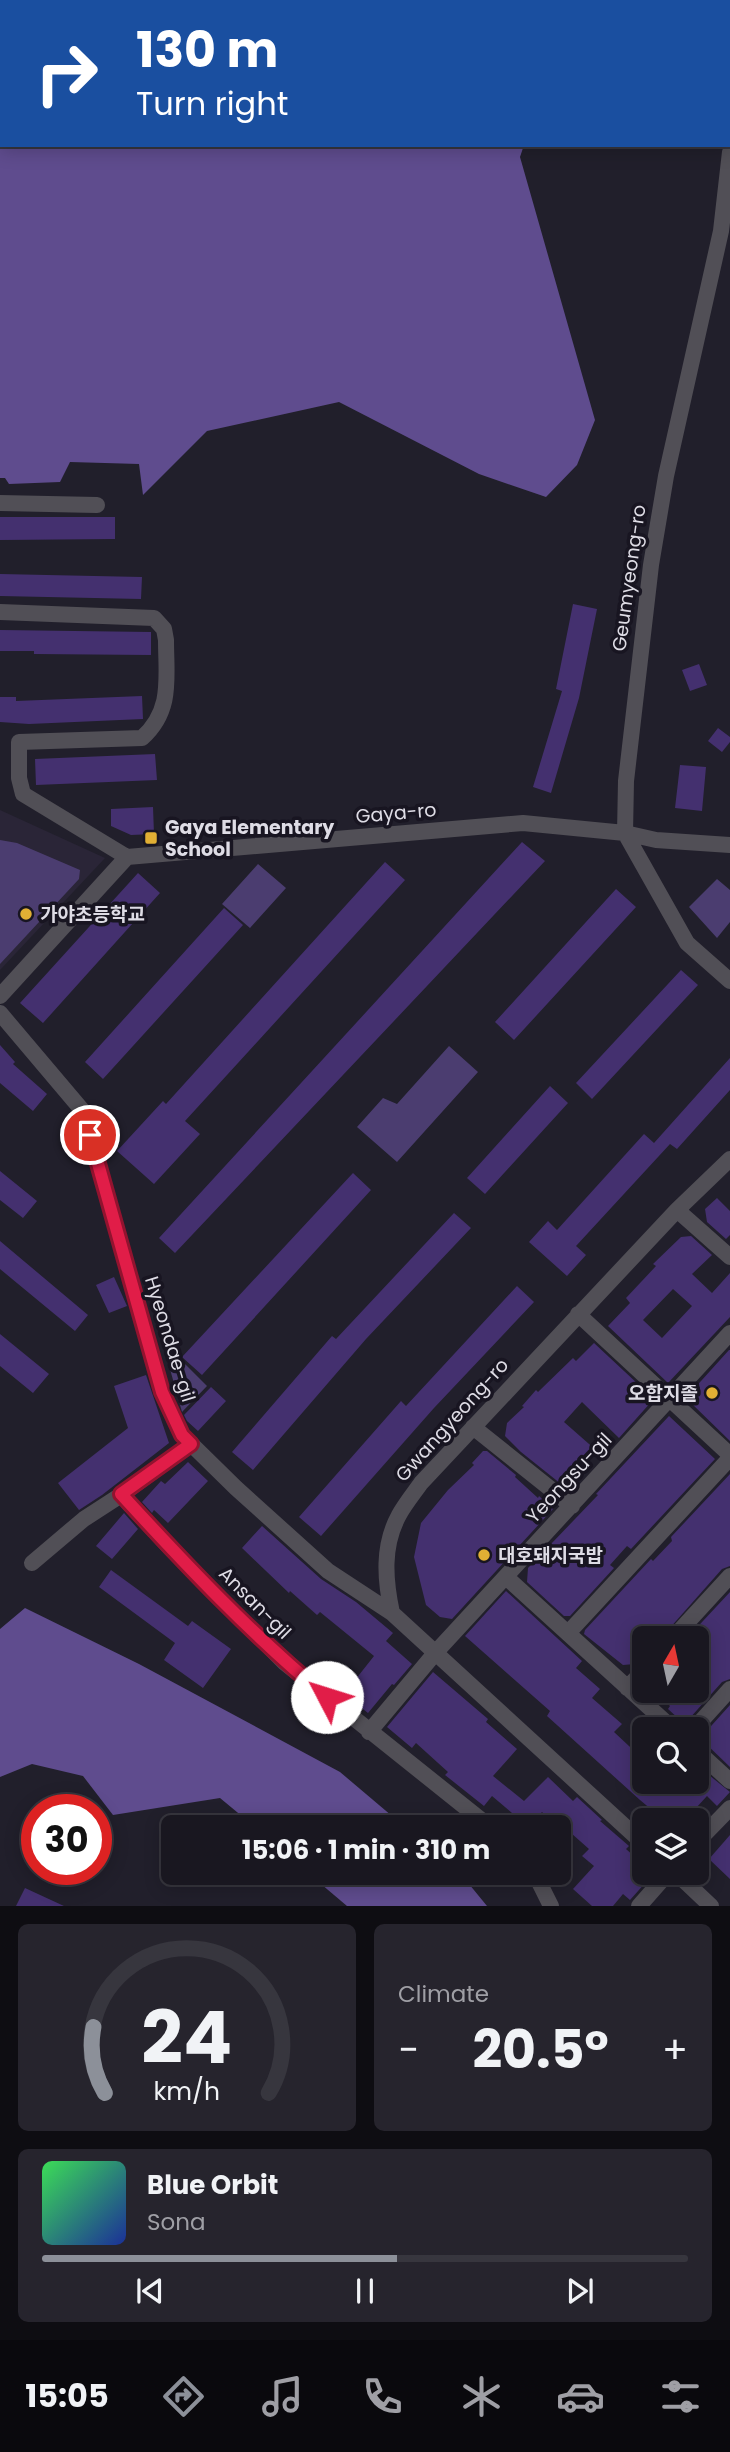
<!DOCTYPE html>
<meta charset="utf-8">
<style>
body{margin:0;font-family:Poppins,"Noto Sans KR",sans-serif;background:#26242d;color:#f1f3f6;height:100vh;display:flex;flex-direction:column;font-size:26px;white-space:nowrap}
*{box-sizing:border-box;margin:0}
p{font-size:23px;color:#9f9fa5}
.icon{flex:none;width:38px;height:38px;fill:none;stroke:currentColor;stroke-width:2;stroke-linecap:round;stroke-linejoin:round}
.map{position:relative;height:1906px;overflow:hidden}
.panel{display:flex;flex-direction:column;gap:18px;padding:18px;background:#0e0d12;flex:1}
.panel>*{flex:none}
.top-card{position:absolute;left:0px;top:0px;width:732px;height:147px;box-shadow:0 4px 18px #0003,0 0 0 2px #37363e;background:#1a4fa0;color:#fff;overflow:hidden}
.needle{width:46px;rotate:9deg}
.fabs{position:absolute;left:632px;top:1626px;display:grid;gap:14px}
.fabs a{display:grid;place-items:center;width:77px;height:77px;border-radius:10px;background:#191720;box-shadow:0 4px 18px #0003,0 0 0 2px #37363e;font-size:35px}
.speed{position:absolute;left:21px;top:1794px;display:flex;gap:14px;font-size:35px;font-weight:700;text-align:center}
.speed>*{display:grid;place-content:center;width:91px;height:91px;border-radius:50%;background:#191720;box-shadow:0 4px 18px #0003,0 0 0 2px #37363e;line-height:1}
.speed .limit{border:10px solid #d22;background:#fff;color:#111}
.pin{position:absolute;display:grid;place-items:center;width:60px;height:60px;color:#fff;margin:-30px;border:4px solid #fff;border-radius:50%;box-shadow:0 2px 7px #0007}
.me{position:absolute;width:77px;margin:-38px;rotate:310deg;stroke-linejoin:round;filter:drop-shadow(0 0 5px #0008)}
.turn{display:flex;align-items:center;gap:24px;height:147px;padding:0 21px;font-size:32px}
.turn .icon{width:91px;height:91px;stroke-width:2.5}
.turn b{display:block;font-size:49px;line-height:60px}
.big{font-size:52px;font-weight:700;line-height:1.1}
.panel .tile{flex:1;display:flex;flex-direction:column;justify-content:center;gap:10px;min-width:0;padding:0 24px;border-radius:10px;background:#26242d}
.panel .dial{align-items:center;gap:0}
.dial svg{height:182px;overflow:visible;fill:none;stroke:#37363e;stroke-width:7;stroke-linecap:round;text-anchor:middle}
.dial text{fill:#f1f3f6;stroke:none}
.song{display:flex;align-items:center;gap:21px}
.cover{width:84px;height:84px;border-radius:10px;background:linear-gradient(135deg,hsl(130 70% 55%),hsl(230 70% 35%))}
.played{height:7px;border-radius:4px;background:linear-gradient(90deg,#8c9099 55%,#37363e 55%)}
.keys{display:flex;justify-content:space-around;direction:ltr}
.heat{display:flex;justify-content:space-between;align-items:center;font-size:38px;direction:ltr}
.panel .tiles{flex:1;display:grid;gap:18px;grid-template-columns:1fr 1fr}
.tile:last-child{grid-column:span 2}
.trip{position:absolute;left:161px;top:1815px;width:410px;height:70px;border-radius:10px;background:#191720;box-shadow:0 4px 18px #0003,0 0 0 2px #37363e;font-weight:700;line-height:70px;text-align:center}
.tabs{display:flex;height:112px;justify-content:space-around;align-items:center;background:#0a090d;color:#9f9fa5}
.tabs .icon{width:49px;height:49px}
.tabs .on{color:#8c9099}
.tabs b{font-size:32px;color:#f1f3f6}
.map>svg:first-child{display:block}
.built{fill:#2a2537}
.green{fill:#4b3d70}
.forest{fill:#5f4c8e}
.building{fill:#44306f;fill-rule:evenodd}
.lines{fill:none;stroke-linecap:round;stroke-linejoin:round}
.minor{stroke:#514f56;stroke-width:16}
.route-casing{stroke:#92132f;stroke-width:18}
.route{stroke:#e11d48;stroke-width:12}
.poi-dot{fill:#e1af34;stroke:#181521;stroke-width:2.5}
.labels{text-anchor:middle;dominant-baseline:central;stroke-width:7;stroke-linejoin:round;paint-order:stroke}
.street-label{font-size:19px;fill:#dedce5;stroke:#181521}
.poi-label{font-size:19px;font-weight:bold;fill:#dedce5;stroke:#181521;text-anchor:start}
</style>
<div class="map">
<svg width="730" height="1906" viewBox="0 0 730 1906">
<rect width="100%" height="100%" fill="#211f2b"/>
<path class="built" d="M0 810 105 858 0 970Z"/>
<path class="green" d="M0 840 17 843 80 870 79 879 0 964Z
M258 864 286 888 250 928 222 904Z
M717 879 730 890V922L717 938 689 907Z
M449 1046 478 1072 397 1162 357 1127 383 1098 397 1104Z
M175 1354 207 1386 182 1412 168 1362Z"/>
<path class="forest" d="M0 0H456V2H2V145H524L520 157 595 420 577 465 546 497 479 474 339 402 207 431 143 495 139 464 70 462 60 482 9 484 5 478H0Z
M25 1608 139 1664 340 1772 405 1827H255L220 1798 113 1815 83 1776 32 1764 0 1777V1629Z
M308 1873H460L487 1906H347Z"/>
<path class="building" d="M0 517H115V539L0 540Z
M0 574 142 577 141 599 0 596Z
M573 604 597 609 579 698 551 793 533 787 562 691 556 689Z
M0 630 151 632V655L34 654V651H0Z
M699 664 707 685 690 691 682 670Z
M142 696 143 719 29 724 0 722V697H16V701Z
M718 728 730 737V742L722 752 708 741Z
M155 754 157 780 36 785 35 759Z
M680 765 706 767 702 811 675 808Z
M153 807 154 834 131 835 111 826V809Z
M522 842 545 861 175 1253 159 1238Z
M385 862 405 880 185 1121 200 1134 154 1184 117 1151 163 1101 166 1104Z
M138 873 160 893 43 1023 20 1003Z
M616 889 636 907 514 1040 495 1022Z
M224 908 243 925 103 1079 85 1062Z
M681 970 698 985 592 1099 576 1083Z
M0 1045 15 1062 13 1064 47 1094 33 1111 0 1083Z
M730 1058V1090L677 1149 670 1144 576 1246 586 1255 567 1276 529 1242 548 1221 557 1230 644 1134 654 1143Z
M550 1086 568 1103 485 1194 467 1178Z
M0 1171 37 1201 23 1218 0 1200Z
M353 1173 371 1190 202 1375 182 1357Z
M717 1198 730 1211V1235L726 1239 707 1222 705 1209Z
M454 1213 471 1228 366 1339 253 1470 232 1452 332 1336 336 1339Z
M691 1236 712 1255 692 1274 712 1293 730 1273V1317L668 1383 608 1326 630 1303 626 1298 656 1266 653 1264 681 1237ZM673 1289 692 1306 662 1338 643 1320Z
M0 1241 88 1315 75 1331 0 1269Z
M114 1277 127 1306 109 1313 96 1285Z
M517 1286 534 1302 434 1408 321 1536 299 1517 401 1401 406 1406Z
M0 1334 49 1374 33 1393 0 1366Z
M594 1343 639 1385H634L652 1401 619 1438 582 1402 564 1422 597 1451 576 1475 581 1479 572 1489 566 1488 521 1452 505 1436 507 1423 524 1407 522 1406 536 1390 538 1392 573 1358 576 1361Z
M729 1350H730V1441L689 1401 692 1391Z
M146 1375 169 1443 102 1495 79 1510 58 1483 128 1428 114 1386Z
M211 1387 226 1401 198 1431 187 1421 184 1415Z
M669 1416 715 1459 631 1549 627 1546 610 1565 614 1568 570 1616H564L527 1582 528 1568 598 1495 596 1494Z
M483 1451H487L516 1475 515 1477 538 1498 539 1496 553 1509 452 1619 440 1617 426 1605 414 1557 421 1523 448 1490 474 1465 472 1463Z
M188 1462 208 1481 168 1523 154 1510 152 1513 142 1502 161 1481 165 1484Z
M730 1474V1566L722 1569 661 1638H644V1654L635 1664 623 1665 584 1634 585 1630 651 1559 653 1561 672 1541 671 1537Z
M124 1513 138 1529 112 1559 96 1546Z
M262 1526 321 1579 356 1602 393 1633 386 1641 412 1664 394 1685 392 1684 368 1713 344 1694 374 1656 320 1612 317 1615 290 1591 289 1593 242 1548Z
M111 1570 188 1626 192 1621 231 1649 203 1688 164 1660 175 1643 99 1587Z
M506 1591 582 1661 576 1668 600 1689 592 1698 622 1724 614 1732 644 1760V1782H696V1769L699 1767 730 1792 717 1806 707 1796 685 1820H664L640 1800 547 1716 550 1711 465 1636Z
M730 1592V1679L722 1682 689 1719H679L668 1709 670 1706 653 1690H696V1638L689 1636Z
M433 1672 488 1719 486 1722 517 1749 493 1776 524 1801 548 1777 573 1801 577 1797 602 1820 600 1821 629 1846 626 1849 644 1865V1872H655L630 1900 623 1894 613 1906H592L573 1889 594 1866 582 1856 589 1849 554 1818 551 1821 542 1812 528 1827H520L509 1817 512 1813 492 1796 484 1806 445 1775 448 1772 416 1743 412 1748 387 1727Z
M730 1705V1767L703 1741V1735Z
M730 1835V1879L709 1859Z
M25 1888 64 1906H16Z"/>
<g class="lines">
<path class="minor" d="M725 0V2
M730 102V107
M730 152 721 231 666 476 651 565 626 781 625 833 687 943 730 981
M0 503 97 505
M0 612 154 618 164 629 166 640C166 678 173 710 142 738L19 742V778L23 794 127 857
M0 996 127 857 523 823 625 833 656 840 730 845
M0 1013 82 1110 90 1134 162 1392 182 1435 236 1488 328 1571 392 1613
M677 1210 730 1257
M578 1314 730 1455
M473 1427 572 1506
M121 1495 191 1444
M32 1563 84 1519 121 1495 170 1548 285 1663 490 1827
M506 1577 673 1729
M569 1632 730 1458
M673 1638 730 1576
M627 1688 644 1670
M694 1729 730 1689
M369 1732 436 1652 730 1333
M696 1750 730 1781
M696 1843 730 1808
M644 1844 392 1613C385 1580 382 1546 399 1515 405 1504 414 1493 421 1483L677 1210 730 1159
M534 1872 551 1906
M675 1872 711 1906
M639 1906 669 1872"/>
</g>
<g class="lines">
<g class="route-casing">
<path id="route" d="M90 1135 162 1392 182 1435 191 1444 121 1494C186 1565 253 1636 327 1697"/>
</g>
<use href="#route" class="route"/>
</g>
<g class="poi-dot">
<rect x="144" y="831" width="14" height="14" rx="3.5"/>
<circle cx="26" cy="914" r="7"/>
<circle cx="712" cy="1393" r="7"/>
<circle cx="484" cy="1555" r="7"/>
</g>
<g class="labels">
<g class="street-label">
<text transform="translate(629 578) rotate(-82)">Geumyeong-ro</text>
<text transform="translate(396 813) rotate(-5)">Gaya-ro</text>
<text transform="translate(170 1339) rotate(73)">Hyeondae-gil</text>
<text transform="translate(452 1420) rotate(-48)">Gwangyeong-ro</text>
<text transform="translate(569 1478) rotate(-47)">Yeongsu-gil</text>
<text transform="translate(255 1603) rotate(45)">Ansan-gil</text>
</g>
<g class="poi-label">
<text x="165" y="827">Gaya Elementary<tspan x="165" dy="22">School</tspan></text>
<text x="40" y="914">가야초등학교</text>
<text x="698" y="1393" text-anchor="end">오합지졸</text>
<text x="498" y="1555">대호돼지국밥</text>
</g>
</g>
</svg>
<div class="fabs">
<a><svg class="needle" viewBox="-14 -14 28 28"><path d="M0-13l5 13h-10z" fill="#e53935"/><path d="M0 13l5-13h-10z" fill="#9f9fa5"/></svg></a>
<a><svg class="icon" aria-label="search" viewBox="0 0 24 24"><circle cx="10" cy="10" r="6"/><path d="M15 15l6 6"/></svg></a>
<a><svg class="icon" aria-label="layers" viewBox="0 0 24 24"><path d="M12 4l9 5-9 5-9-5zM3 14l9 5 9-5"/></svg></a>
</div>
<div class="speed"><div class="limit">30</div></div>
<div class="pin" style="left:90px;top:1135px;background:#d93025"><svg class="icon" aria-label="arrive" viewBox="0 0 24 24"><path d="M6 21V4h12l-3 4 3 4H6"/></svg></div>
<svg class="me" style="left:327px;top:1697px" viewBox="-20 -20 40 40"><circle r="19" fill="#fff"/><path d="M0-13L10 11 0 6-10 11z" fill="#e11d48"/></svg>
<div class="trip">15:06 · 1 min · 310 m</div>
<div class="top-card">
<div class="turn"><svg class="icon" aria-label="right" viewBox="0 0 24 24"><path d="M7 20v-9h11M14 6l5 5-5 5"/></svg><div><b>130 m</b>Turn right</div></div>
</div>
</div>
<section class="panel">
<div class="tiles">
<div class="tile dial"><svg viewBox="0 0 100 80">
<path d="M14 69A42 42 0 1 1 86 69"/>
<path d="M14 69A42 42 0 0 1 9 40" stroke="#8c9099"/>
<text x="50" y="56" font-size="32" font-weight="700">24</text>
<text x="50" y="72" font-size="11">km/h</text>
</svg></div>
<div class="tile"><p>Climate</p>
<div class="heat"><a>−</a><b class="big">20.5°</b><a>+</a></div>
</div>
<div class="tile">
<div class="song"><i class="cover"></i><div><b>Blue Orbit</b><p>Sona</p></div></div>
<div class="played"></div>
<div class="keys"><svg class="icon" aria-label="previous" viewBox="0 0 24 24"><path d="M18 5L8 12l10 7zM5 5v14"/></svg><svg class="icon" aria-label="pause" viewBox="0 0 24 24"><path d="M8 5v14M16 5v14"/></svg><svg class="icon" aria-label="next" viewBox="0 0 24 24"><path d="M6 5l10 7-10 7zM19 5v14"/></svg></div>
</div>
</div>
</section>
<nav class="tabs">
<b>15:05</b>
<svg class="icon on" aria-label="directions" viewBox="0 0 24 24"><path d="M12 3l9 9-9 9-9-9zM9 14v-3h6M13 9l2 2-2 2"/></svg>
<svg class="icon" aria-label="music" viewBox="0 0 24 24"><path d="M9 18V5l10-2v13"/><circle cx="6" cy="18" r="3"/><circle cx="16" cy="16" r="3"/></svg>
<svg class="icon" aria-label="phone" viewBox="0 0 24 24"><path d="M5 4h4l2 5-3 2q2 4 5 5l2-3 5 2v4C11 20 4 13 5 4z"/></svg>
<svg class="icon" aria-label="climate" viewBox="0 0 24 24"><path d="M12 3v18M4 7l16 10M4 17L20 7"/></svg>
<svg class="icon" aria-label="car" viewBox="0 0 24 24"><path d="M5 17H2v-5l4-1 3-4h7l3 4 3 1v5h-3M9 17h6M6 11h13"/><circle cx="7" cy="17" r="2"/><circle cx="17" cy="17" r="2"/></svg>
<svg class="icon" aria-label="filters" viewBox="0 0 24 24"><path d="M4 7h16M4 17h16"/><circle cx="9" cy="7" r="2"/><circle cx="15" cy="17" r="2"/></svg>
</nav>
